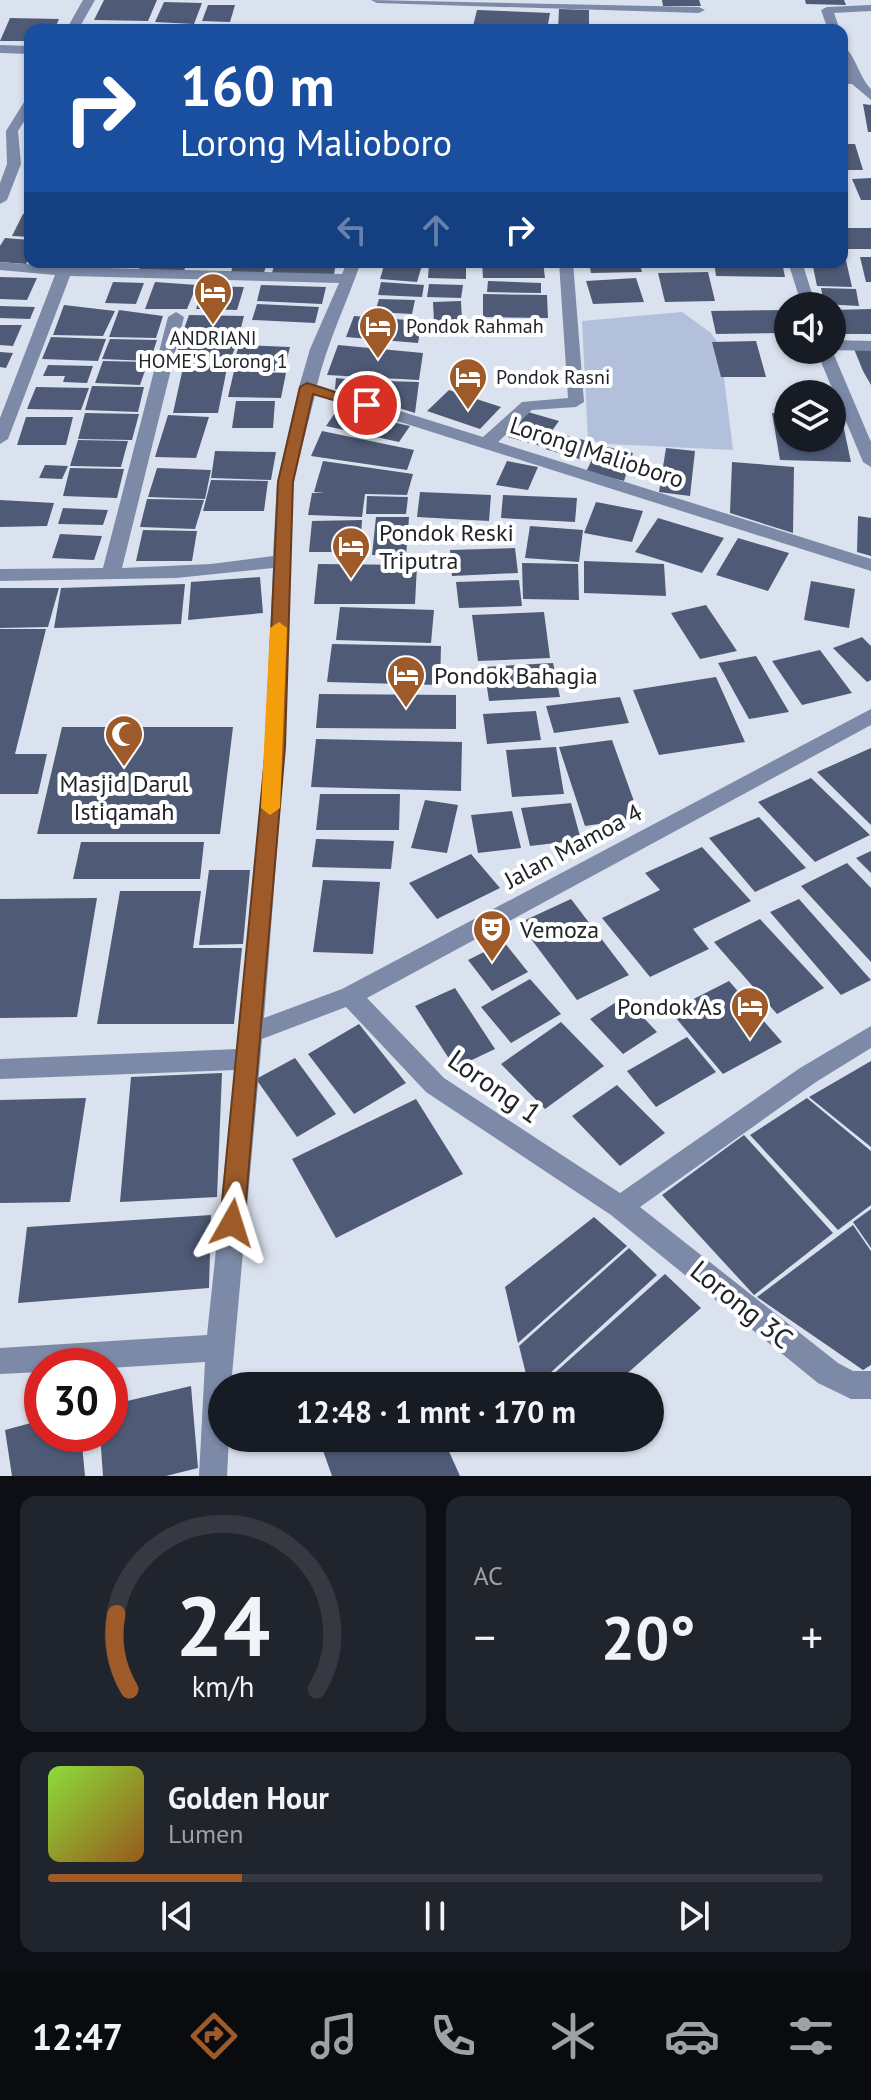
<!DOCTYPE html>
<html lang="id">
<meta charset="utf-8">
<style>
body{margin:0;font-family:"PT Sans",sans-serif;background:#20242c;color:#f1f3f6;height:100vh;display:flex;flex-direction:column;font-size:30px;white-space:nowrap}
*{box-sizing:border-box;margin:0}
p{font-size:26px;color:#9ea1a6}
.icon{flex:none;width:44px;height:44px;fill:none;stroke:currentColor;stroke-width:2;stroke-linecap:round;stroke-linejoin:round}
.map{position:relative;height:1476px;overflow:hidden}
.side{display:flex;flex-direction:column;gap:20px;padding:20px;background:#0d0f14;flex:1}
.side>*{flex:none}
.hud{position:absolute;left:24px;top:24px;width:824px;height:244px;border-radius:16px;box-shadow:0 2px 6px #0004;background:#1a4fa0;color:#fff;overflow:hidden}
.buttons{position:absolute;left:774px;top:292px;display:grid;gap:16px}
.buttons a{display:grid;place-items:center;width:72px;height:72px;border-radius:50%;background:#171b24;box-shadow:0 2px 6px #0004;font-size:40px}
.speed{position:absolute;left:24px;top:1348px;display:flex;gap:16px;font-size:40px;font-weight:700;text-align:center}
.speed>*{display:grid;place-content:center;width:104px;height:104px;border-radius:50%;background:#171b24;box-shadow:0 2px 6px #0004;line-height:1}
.speed .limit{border:12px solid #d22;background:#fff;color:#111}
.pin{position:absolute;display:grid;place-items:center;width:68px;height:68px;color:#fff;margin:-34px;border:4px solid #fff;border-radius:50%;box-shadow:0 2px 8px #0007}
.me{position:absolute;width:88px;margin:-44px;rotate:6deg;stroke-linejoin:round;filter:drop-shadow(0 0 6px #0008)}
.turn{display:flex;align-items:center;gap:28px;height:168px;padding:0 24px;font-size:36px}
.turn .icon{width:104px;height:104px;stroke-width:2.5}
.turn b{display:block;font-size:56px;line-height:68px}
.lanes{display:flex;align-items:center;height:76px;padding:0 24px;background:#0003;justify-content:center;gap:40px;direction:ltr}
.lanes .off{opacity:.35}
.big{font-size:60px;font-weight:800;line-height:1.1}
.side .card{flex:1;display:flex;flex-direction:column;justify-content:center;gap:12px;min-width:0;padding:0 28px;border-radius:16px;background:#20242c}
.side .dial{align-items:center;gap:0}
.dial svg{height:208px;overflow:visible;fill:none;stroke:#363941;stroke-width:7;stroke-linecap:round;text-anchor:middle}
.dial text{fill:#f1f3f6;stroke:none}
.song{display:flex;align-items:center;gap:24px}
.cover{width:96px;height:96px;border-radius:12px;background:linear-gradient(135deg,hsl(90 70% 55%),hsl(30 70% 35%))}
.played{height:8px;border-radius:4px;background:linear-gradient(90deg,#9e5b29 25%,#363941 25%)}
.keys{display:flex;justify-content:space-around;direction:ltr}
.heat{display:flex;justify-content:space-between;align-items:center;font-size:44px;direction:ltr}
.side .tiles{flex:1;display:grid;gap:20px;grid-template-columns:1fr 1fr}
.card:last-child{grid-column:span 2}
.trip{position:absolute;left:208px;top:1372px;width:456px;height:80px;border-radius:40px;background:#171b24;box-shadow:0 2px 6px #0004;font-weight:800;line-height:80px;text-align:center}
.menu{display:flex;height:128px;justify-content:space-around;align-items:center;background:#090b0e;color:#9ea1a6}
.menu .icon{width:56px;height:56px}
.menu .selected{color:#9e5b29}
.menu b{font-size:36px;color:#f1f3f6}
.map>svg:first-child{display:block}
.green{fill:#b2c0dc}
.building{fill:#4f5b76}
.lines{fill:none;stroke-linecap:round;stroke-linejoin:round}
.minor{fill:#7c8aa8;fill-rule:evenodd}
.route{fill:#9e5b29;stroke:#673b1b;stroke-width:2}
.slow{fill:#f59e0b}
.labels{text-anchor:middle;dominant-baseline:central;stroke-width:8;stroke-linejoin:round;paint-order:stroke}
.far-poi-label{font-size:20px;fill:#212429;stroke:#fff;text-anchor:start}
.street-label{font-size:24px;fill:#212429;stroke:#fff}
.poi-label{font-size:24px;fill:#212429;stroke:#fff;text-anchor:start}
.near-street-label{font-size:28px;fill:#212429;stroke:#fff}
</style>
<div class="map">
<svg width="871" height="1476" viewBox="0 0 871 1476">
<rect width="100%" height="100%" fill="#dbe2ef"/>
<path class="green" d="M682 312 711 333 720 346 733 450 608 444 588 440 582 321Z"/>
<path class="building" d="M104 0H157L148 21 94 20Z
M662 0H699L701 6H663Z
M805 0H844L846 5 806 4Z
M164 2 202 3 194 24 155 22Z
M208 5H235L230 22 202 21Z
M559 9 589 10V30H558Z
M477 10 550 13 547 30H472Z
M10 18 59 19 54 30H30V41H0Z
M98 24H143L141 30H96Z
M863 104 871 105V132H868Z
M842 144H855L863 170H842Z
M871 178V200H861L852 179Z
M23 214H30V237L12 236Z
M842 228H871V249H842Z
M5 238 30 240V257L26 264 0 262V246Z
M842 256H845L852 287 817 286 812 262H842Z
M860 257H871V282H866Z
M142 262H187L184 271 139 269Z
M234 262H267L264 273 231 272Z
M275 262H336L334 275 272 273Z
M385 262H423L417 282 380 279Z
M429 262 466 263V279L428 278Z
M482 262H543L545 278H483Z
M589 262H639L642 272 591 273Z
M714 262H782L785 277 716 276Z
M708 272 715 301 665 302 658 273Z
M0 277 37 278 27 300 0 299Z
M636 278 644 302 593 304 586 281Z
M488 281 541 283V293L487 292Z
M113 282 144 283 136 304 105 303Z
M155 282 197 285 187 309H145Z
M381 282 424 285 422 297 378 295Z
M429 284 463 285 461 298 427 297Z
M261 285 326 287 322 304 257 301Z
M204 286 244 287 237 310 196 309Z
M821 288 856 289 859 306 824 304Z
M483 294 547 295 548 318 483 317Z
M379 299 415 300 412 314 375 312Z
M461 301 462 321 434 322 433 302Z
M257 304 319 307 315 323 252 320Z
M64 305 115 311 103 336 53 335Z
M0 306 35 307 30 319 0 318Z
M871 309V334H836L832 310Z
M119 310 163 316 156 338 109 337Z
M788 310V333L716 334 711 311Z
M189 315 244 316 238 339 181 337Z
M354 316 422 321 418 343 346 337Z
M0 325H22L13 346 0 345Z
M51 337 106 339 98 361 42 359Z
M110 339 157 340 150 361 102 359Z
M182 339 237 343 231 358 176 354Z
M756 341 766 377H721L712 342Z
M239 345 290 347 284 371 232 369Z
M338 345 423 353 419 380 327 375Z
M854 349H871V385L863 371Z
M0 352 13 353 6 368 0 367Z
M103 361 148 362 140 385 95 383Z
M184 363H228L218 413H173Z
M48 365 93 366 87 383 63 382 65 376H43Z
M234 371 286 373 281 398 228 397Z
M336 378 372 382 367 400 335 389Z
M384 381 419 382 415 413 379 402Z
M92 386 144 387 138 412 85 410Z
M36 387 89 388 81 410 27 409Z
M449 390 501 407 480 429 427 411Z
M236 401H275L273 428H232Z
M337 410 410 426 399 442 326 426Z
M528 412 559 421 541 446 508 437Z
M85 413 139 414 132 440 78 439Z
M772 413H788V438H832V415H841L851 462 780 460Z
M168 415 209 417 196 458 155 457Z
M26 417H73L66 445H17Z
M322 431 414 450 407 470 311 456Z
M557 433 595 443 583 460 545 449Z
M78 440 128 441 121 467 70 466Z
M599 445 633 453 624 481 586 472Z
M666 448 695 451 690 496 659 492Z
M215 451 276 452 271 480 211 478Z
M323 461 413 474 407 495 365 494 362 517 308 515 312 493H325L314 492Z
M507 461 538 467 528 490 496 485Z
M732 462 794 467 793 533 730 513Z
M45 465 68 466 62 479 39 478Z
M70 468 124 469 117 498 63 496Z
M157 468 211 470 205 499 148 497Z
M211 480 268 481 264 511H203Z
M420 492 491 495 489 521 417 517Z
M503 495 577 498 575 522 501 518Z
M367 496 408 497 406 514H366Z
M147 499 204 500 195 529 140 527Z
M0 500 54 503 47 526 0 527Z
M596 502 643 511 632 542 584 533Z
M63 508 108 510 103 525 58 524Z
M858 516 871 518V556L857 552Z
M376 517H409L406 556 372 555Z
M658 518 724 538 702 573 635 552Z
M362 520 360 552H309L312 521Z
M530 526 583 530 579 562 525 558Z
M143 530 197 531 192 561H136Z
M60 534 102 536 94 560 52 558Z
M738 538 789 553 768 591 716 575Z
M515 548 518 573 452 576 450 550Z
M584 561 664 564 666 596 584 593Z
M522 563 578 564 579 600 523 599Z
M318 564 417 565 415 604H314Z
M260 577 263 613 188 620 191 582Z
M519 580 522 606 459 608 456 582Z
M811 581 855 589 849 628 804 620Z
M185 584 181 624 54 628 61 588Z
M0 588H59L48 627 0 628Z
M706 605 737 651 700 659 671 613Z
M340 607 434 610 431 643 336 640Z
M544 612 550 658 478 661 472 615Z
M0 629H46L15 754H47L38 794H0Z
M862 637 871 646V680L867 682 833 648Z
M332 644 441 646 440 685 327 682Z
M820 650 852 693 802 705 772 661Z
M756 656 789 712 749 719 718 663Z
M553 663 560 697 489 701 484 667Z
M716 677 745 742 659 755 633 690Z
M319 694 456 695V729L316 728Z
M620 697 629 723 554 733 546 706Z
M536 711 541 740 487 744 483 714Z
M62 727H233L220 834H37Z
M316 739 462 742 461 791 311 787Z
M612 740 640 818 585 826 559 747Z
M556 747 564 794 512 797 506 750Z
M871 748V825L817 772Z
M811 778 870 835 815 862 758 802Z
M320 794H400L399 830H316Z
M425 800 458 805 447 853 411 848Z
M571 803 581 840 530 846 521 808Z
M512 811 521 848 478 853 471 815Z
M759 817 806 868 755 892 709 838Z
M316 839 394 841 391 869 312 867Z
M81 842H204L200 879H73Z
M702 847 751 901 693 929 709 949 650 977 602 918 660 890 645 873Z
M871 851V873L856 858Z
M471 854 500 888 437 919 409 883Z
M847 863 871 888V962L801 886Z
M209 870H250L243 944 199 945Z
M323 880 380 882 373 954 313 952Z
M120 891H201L193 948H242L234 1024H97Z
M97 898 77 1017 0 1018V899Z
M571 899 629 975 577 1000 519 923Z
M799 899 871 980 841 995 770 912Z
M760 919 824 988 777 1014 714 942Z
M504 942 528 972 492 991 468 960Z
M530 979 561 1014 511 1043 481 1007Z
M729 981 782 1042 723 1074 670 1011Z
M455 988 495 1049 455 1068 415 1006Z
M624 997 657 1032 623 1054 590 1019Z
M561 1022 604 1066 545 1109 501 1064Z
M359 1024 406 1083 354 1114 308 1054Z
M687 1037 716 1072 656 1107 627 1071Z
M295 1058 336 1114 297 1137 256 1079Z
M871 1061V1147L809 1097Z
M222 1073 217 1197 120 1202 131 1077Z
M617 1085 665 1133 620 1166 572 1116Z
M86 1098 70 1202 0 1203V1100Z
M807 1098 871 1151V1205L838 1230 750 1135Z
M416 1099 463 1174 336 1238 292 1159Z
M744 1135 833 1233 754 1295 662 1195Z
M871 1209V1248L853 1222Z
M211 1215 209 1288 18 1303 27 1227Z
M594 1217 627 1246 518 1343 505 1287Z
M853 1225 871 1251V1365L863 1370 757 1297Z
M629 1248 657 1275 536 1386H529L519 1346Z
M665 1274 701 1308 613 1386H540Z
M191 1386 198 1468 166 1476H103L100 1434H110V1405Z
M42 1420V1434H81L85 1476H12L5 1430Z
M328 1438H443L460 1476H332L320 1442Z"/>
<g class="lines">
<path class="minor" d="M83 0H95L78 30H66Z
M371 0 699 7 705 10 699 13 377 3Z
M871 5V11L834 13 840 30H828L821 10 827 7Z
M0 45 30 46V54L0 53Z
M842 45C855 53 859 77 871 89V100L852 84H842V76H847L842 63Z
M30 98V112L18 131 21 164 7 200 0 204V183L7 164 6 131 26 99Z
M0 262 64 267 342 274 347 262H361C347 302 327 343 317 385L483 437 522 402 568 398 559 262H573L584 402 576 407 532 410 498 442 871 559V571L315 395 293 482 285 747 264 1018 342 989 871 709V725L367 998 444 1078 620 1193 800 1068 871 1026V1048L816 1082 640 1207 838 1363 853 1371H871V1399H851L818 1383 611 1215 426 1092 346 1007 262 1039 231 1386H222V1438H229L227 1476H199L205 1362 110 1368 42 1366V1372L0 1374V1348L207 1335 235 1070 0 1079V1059L238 1049 265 747 273 568 176 578 0 581V569L103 568 168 317 176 312 184 317 122 568 211 564 273 556 277 482 299 387 310 349 339 283 70 276 8 439 0 444V418L55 275 0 270Z
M788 262H802L816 306H802Z
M832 340 871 341V351L832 350Z
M816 350H832L871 442V467L863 462Z"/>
</g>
<path class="route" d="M307 383 375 405 367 410 313 394 293 482 285 747 244 1223 240 1230 232 1233 224 1230 220 1223 266 747 278 482 300 387Z"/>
<path class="slow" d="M279 622 287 628 280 808 270 815 261 808 270 628Z"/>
<defs>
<g id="hotel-pin" transform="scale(2)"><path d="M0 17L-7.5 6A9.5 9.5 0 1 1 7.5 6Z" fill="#9e5b29" stroke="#fff"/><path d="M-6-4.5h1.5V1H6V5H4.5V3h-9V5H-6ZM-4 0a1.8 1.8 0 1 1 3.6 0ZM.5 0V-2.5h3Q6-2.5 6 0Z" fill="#fff"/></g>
<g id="mosque-pin" transform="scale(2)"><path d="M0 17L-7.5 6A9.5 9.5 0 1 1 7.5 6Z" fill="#9e5b29" stroke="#fff"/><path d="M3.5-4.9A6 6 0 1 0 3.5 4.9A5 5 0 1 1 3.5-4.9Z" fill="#fff"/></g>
<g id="theatre-pin" transform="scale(2)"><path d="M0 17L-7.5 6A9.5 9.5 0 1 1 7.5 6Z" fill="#9e5b29" stroke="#fff"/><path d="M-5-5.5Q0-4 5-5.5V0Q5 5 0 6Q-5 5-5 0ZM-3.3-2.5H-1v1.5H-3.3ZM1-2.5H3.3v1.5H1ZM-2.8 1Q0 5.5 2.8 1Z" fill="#fff"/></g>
</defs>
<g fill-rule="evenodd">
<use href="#hotel-pin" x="213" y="292"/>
<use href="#hotel-pin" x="378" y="326"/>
<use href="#hotel-pin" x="468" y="377"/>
<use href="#hotel-pin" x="351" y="546"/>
<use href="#hotel-pin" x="406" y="675"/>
<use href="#mosque-pin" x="124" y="734"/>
<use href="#theatre-pin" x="492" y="929"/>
<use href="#hotel-pin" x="750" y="1006"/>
</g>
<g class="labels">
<g class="far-poi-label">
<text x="406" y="326">Pondok Rahmah</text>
<text x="213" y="338" text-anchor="middle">ANDRIANI<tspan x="213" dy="23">HOME'S Lorong 1</tspan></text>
<text x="496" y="377">Pondok Rasni</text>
</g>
<g class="street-label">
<text transform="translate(597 452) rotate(18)">Lorong Malioboro</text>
<text transform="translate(573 846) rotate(-28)">Jalan Mamoa 4</text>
</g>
<g class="poi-label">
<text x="379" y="532">Pondok Reski<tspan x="379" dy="28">Triputra</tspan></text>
<text x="434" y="675">Pondok Bahagia</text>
<text x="124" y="783" text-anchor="middle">Masjid Darul<tspan x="124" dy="28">Istiqamah</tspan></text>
<text x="520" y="929">Vemoza</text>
<text x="722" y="1006" text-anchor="end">Pondok As</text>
</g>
<g class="near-street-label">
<text transform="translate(495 1086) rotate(35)">Lorong 1</text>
<text transform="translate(742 1304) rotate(39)">Lorong 3C</text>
</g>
</g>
</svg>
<div class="buttons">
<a><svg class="icon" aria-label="sound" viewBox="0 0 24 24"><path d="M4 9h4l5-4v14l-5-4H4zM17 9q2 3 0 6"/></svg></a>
<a><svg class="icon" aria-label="layers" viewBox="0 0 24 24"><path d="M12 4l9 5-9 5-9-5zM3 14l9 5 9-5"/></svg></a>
</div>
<div class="speed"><div class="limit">30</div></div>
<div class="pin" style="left:367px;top:405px;background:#d93025"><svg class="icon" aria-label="arrive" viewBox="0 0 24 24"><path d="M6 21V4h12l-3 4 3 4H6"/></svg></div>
<svg class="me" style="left:232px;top:1223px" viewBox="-20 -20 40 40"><path d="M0-17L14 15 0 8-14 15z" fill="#9e5b29" stroke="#fff" stroke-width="4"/></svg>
<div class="trip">12:48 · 1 mnt · 170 m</div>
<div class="hud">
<div class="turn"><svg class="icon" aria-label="right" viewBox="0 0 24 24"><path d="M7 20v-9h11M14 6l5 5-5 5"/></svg><div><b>160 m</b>Lorong Malioboro</div></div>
<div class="lanes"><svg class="icon off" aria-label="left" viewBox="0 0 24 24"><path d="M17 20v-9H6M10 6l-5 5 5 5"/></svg><svg class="icon off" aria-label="ahead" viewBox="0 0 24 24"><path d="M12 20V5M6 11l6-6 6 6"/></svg><svg class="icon" aria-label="right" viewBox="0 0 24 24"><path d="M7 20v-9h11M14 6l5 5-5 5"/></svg></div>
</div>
</div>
<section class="side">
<div class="tiles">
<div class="card dial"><svg viewBox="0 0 100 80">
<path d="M14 69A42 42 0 1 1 86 69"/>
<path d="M14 69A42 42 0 0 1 9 40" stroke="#9e5b29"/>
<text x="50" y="56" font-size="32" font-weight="700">24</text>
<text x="50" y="72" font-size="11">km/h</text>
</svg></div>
<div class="card"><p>AC</p>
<div class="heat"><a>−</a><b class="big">20°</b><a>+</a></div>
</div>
<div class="card">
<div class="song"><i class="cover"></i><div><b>Golden Hour</b><p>Lumen</p></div></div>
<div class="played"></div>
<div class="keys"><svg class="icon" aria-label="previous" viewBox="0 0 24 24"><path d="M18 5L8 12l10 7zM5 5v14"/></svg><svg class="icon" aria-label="pause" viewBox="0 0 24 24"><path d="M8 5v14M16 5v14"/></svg><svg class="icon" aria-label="next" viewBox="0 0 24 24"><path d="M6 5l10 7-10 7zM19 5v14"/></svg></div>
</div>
</div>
</section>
<nav class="menu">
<b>12:47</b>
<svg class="icon selected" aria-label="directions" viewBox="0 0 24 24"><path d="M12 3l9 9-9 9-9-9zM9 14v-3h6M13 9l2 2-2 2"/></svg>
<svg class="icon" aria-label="music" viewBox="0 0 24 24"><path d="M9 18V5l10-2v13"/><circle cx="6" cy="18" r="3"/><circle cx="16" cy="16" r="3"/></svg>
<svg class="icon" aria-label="phone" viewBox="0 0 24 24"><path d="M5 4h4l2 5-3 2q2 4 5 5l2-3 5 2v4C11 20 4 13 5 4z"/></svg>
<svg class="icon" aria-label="climate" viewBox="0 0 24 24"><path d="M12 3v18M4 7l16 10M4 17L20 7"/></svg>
<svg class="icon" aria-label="car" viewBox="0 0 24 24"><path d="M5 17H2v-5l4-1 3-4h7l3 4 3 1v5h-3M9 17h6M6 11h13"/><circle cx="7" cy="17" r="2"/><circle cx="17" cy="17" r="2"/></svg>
<svg class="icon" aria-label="filters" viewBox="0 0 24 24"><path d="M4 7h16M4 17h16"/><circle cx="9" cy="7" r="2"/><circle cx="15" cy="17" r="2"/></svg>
</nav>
